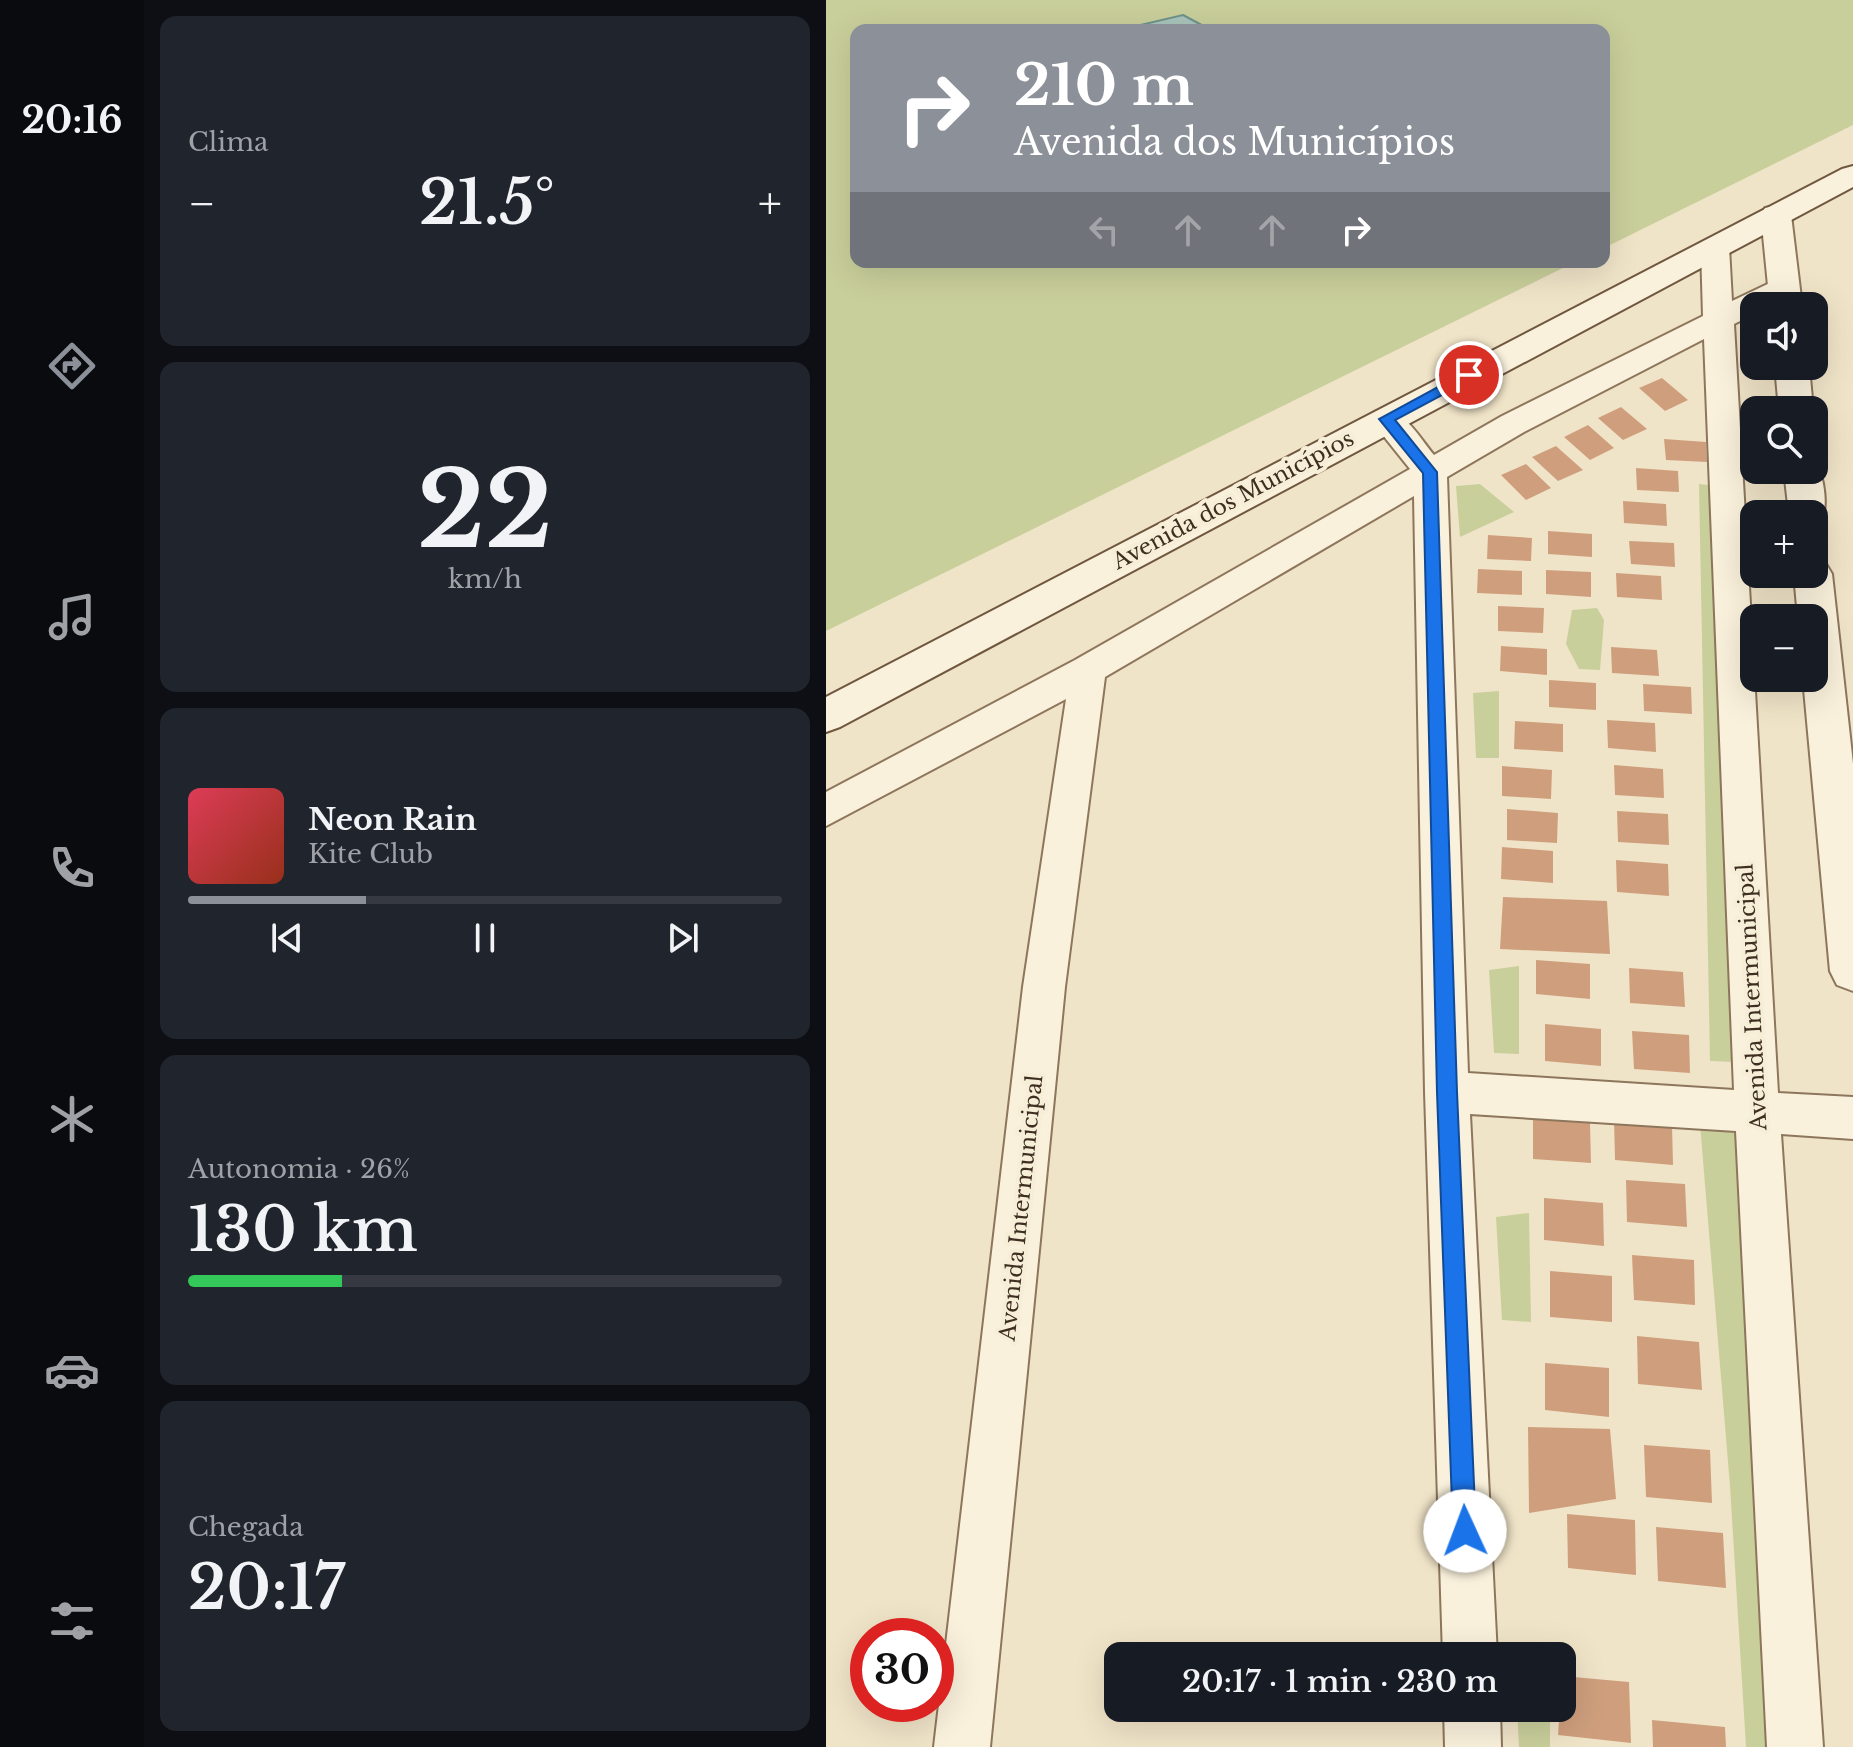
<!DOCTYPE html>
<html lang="pt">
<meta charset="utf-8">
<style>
body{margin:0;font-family:"Libre Baskerville",serif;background:#20242c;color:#f1f3f6;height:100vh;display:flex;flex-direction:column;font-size:30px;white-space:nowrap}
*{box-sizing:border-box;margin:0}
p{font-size:26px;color:#9ea1a6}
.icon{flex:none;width:44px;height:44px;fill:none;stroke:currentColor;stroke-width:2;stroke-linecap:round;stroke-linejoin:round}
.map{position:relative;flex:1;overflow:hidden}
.details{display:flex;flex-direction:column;gap:16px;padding:16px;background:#0d0f14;width:682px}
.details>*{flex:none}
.hud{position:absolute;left:24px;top:24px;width:760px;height:244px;border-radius:16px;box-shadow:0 8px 32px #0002;background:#8c9099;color:#fff;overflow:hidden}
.controls{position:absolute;left:914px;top:292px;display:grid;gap:16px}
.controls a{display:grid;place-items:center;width:88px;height:88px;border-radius:16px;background:#171b24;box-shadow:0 8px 32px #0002;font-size:40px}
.speed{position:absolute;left:24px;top:1618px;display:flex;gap:16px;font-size:40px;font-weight:700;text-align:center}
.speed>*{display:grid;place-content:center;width:104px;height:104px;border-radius:50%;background:#171b24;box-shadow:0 8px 32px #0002;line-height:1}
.speed .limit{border:12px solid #d22;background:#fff;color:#111}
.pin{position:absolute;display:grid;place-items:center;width:68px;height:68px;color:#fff;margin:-34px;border:4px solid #fff;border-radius:50%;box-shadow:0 2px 8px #0007}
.me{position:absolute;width:88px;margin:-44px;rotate:358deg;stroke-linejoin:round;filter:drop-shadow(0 0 6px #0008)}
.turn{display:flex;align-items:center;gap:28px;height:168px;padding:0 32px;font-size:36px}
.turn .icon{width:104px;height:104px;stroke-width:2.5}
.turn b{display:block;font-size:56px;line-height:68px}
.lanes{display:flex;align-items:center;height:76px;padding:0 32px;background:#0003;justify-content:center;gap:40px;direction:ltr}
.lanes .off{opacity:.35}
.big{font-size:60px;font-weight:600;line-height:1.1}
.details .tile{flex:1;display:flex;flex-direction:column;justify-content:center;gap:12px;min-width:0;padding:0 28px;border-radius:16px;background:#20242c}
.details .dial{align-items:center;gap:0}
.dial b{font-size:104px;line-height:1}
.song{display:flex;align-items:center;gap:24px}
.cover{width:96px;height:96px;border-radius:12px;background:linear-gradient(135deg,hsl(350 70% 55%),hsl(10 70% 35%))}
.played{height:8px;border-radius:4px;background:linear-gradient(90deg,#8c9099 30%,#363941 30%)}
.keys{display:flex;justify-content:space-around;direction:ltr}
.heat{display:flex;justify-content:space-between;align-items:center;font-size:44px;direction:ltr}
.charge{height:12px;border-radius:6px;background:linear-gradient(90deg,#34c759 26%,#363941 0)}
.trip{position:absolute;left:278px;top:1642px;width:472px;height:80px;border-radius:16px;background:#171b24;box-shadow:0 8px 32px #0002;font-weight:600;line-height:80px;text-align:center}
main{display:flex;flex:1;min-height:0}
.menu{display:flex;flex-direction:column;width:144px;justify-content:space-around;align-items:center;background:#090b0e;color:#9ea1a6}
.menu .icon{width:56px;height:56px}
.menu .current{color:#8c9099}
.menu b{font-size:36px;color:#f1f3f6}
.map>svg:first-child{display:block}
.green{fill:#c9cf9b}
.water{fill:#a9c4bc;stroke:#6f938a;stroke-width:2}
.building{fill:#cf9f7d}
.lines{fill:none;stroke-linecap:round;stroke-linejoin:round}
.minor-casing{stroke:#8d765c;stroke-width:4}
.tertiary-casing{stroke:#8d765c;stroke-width:4}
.secondary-casing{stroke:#6f573f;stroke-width:4}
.minor{fill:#faf1dc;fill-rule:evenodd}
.tertiary{fill:#faf1dc;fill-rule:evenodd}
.secondary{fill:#faf1dc;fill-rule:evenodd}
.route{fill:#1a73e8;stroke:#114b97;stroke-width:2}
.labels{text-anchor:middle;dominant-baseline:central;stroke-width:8;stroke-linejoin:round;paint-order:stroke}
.street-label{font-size:22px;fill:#3d2e20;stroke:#f7eed8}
</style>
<main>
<nav class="menu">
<b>20:16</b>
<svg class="icon current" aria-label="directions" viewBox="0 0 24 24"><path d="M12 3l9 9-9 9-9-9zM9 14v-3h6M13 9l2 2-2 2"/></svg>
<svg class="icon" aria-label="music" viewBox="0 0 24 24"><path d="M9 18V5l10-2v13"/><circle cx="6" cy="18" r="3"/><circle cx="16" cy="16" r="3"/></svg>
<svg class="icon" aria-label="phone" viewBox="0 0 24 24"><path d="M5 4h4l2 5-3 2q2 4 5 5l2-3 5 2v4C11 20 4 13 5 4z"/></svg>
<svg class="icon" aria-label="climate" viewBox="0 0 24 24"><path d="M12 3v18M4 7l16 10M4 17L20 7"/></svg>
<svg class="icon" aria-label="car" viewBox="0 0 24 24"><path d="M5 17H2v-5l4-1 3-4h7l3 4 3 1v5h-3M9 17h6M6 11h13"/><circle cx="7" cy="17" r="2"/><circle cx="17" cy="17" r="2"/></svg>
<svg class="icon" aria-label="filters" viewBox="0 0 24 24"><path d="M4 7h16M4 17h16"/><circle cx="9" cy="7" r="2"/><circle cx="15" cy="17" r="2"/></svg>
</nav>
<section class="details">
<div class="tile"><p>Clima</p>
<div class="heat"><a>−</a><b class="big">21.5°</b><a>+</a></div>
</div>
<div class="tile dial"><b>22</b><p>km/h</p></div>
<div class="tile">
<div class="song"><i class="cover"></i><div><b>Neon Rain</b><p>Kite Club</p></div></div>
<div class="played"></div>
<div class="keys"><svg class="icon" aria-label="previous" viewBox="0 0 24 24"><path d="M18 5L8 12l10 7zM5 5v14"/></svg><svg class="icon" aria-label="pause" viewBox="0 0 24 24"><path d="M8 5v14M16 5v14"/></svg><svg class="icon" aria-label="next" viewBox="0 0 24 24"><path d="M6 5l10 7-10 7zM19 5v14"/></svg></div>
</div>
<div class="tile"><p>Autonomia · 26%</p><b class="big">130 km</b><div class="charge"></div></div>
<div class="tile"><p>Chegada</p><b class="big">20:17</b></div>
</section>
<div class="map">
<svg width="1027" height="1747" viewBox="0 0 1027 1747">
<rect width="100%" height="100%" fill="#f0e4c8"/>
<path class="green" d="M0 0H1027V125L778 248V30H385L357 15 293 30H30V262H749L0 631Z
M654 484 688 512 634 537 630 486Z
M873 484 889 486 909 1062 884 1061Z
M771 608 778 620 774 670 753 669 740 644 746 610Z
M673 691V758H650L647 693Z
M693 966V1054L668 1053 663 970Z
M873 1112 920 1117 954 1747H920L904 1486Z
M703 1213 705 1322 676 1320 670 1217Z
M691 1708H724V1747H693Z"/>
<path class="water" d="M357 15 385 30H293Z"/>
<path class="building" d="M836 378 862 400 839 411 813 388Z
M795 407 821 429 797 440 772 418Z
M762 425 788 448 764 460 738 437Z
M838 439 880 442 881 462 840 460Z
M730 446 757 470 732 481 706 457Z
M700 464 725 488 700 500 675 475Z
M810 468 852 471 853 492 811 490Z
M797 501 840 504 841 526 798 523Z
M722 531 766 534V557L722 554Z
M662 535 706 538 705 561 661 559Z
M803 541 848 543 849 567 805 564Z
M652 569 696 571V595L651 593Z
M720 570 765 572V597L720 594Z
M790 573 835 576 836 600 791 597Z
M672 606 718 608 717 633 672 631Z
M675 646 721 649V675L674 671Z
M785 647 831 650 833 676 786 673Z
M723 680 770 683V710L723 707Z
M817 684 865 687 866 714 818 711Z
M781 720 829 723 830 752 782 748Z
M689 721 737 724V752L688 749Z
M788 765 837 769 838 798 789 795Z
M676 766 726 770 725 799 676 796Z
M681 809 732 813 731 843 681 840Z
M791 811 842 814 843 845 792 842Z
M676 847 727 851V883L675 879Z
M790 860 842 864 843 896 791 892Z
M677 897 781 901 784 954 674 949Z
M710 960 764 964V999L710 994Z
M803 968 857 972 859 1007 804 1003Z
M719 1024 775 1029V1066L719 1061Z
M806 1031 863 1035 864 1073 808 1069Z
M707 1118 764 1123 765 1163 707 1159Z
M788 1119 846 1124 847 1165 789 1160Z
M800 1180 859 1184 861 1227 801 1222Z
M718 1198 777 1203 778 1246 718 1240Z
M806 1255 868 1260 869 1305 808 1300Z
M724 1271 786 1276V1322L724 1317Z
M811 1336 873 1342 876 1390 812 1384Z
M719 1363 783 1368V1417L719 1410Z
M702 1427 784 1429 790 1499 703 1513Z
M818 1445 884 1450 886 1503 820 1497Z
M741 1514 809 1520 810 1575 742 1568Z
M830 1527 897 1533 900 1588 832 1581Z
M736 1676 803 1682 805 1743 732 1735Z
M826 1720 899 1727 900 1747H827Z"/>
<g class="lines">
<g class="minor-casing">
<path id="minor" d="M889 238 899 241 903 247 906 301 948 281 958 278 968 281 973 287C963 301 944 306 928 306V314L908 324 952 1093 1027 1097V1139L955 1134 997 1747H941L910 1131 644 1114 671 1656H617L599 1092 588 496 279 677 239 987 164 1747H108L197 987 240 699 0 826V792L249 660 584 469 544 419 549 412C576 404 592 436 608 455L676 416 877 316 875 247 879 241ZM878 339 908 1090 642 1073 621 477 698 432Z
M618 1708H674L675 1747H619Z"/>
</g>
<g class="tertiary-casing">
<path id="tertiary" d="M950 206 961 208 965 215 976 306H944L935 215 939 208Z
M949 366H983L987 410H953Z
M989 461C998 476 1003 508 994 523L988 525V514H963L958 470H988Z
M988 561 1000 564 1006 574 1027 764V991L1011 985 1004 971 977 678H988V618H972L968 574H988Z"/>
</g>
<g class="secondary-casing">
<path id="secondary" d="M1027 166V187L14 727 0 732V697L1016 169Z"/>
</g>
<use href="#minor" class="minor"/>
<use href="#tertiary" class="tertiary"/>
<use href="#secondary" class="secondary"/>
</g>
<path class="route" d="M643 370 648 372V378L569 420 611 472 631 1092 650 1531 647 1539 639 1542 630 1539 627 1531 611 1092 597 473 553 419Z"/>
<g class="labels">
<g class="street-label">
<text transform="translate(407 500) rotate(-28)">Avenida dos Municípios</text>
<text transform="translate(926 997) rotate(-93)">Avenida Intermunicipal</text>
<text transform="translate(195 1208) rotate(-84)">Avenida Intermunicipal</text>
</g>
</g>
</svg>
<div class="controls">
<a><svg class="icon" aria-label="sound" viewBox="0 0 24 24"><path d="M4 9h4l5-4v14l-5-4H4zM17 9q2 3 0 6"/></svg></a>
<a><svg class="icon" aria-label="search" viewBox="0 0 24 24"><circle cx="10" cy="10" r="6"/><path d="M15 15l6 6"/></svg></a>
<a>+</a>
<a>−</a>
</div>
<div class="speed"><div class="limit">30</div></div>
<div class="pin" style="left:643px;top:375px;background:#d93025"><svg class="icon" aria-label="arrive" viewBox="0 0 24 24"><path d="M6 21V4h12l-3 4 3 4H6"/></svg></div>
<svg class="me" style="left:639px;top:1531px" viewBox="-20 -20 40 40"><circle r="19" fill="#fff"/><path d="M0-13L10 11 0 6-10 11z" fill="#1a73e8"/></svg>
<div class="trip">20:17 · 1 min · 230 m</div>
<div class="hud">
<div class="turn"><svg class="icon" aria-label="right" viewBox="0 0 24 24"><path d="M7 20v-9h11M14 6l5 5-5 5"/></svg><div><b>210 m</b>Avenida dos Municípios</div></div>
<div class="lanes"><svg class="icon off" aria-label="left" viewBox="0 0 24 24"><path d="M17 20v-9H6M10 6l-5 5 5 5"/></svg><svg class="icon off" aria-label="ahead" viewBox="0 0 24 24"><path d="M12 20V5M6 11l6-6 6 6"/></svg><svg class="icon off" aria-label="ahead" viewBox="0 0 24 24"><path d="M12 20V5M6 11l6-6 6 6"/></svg><svg class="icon" aria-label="right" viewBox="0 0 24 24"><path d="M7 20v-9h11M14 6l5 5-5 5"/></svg></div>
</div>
</div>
</main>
